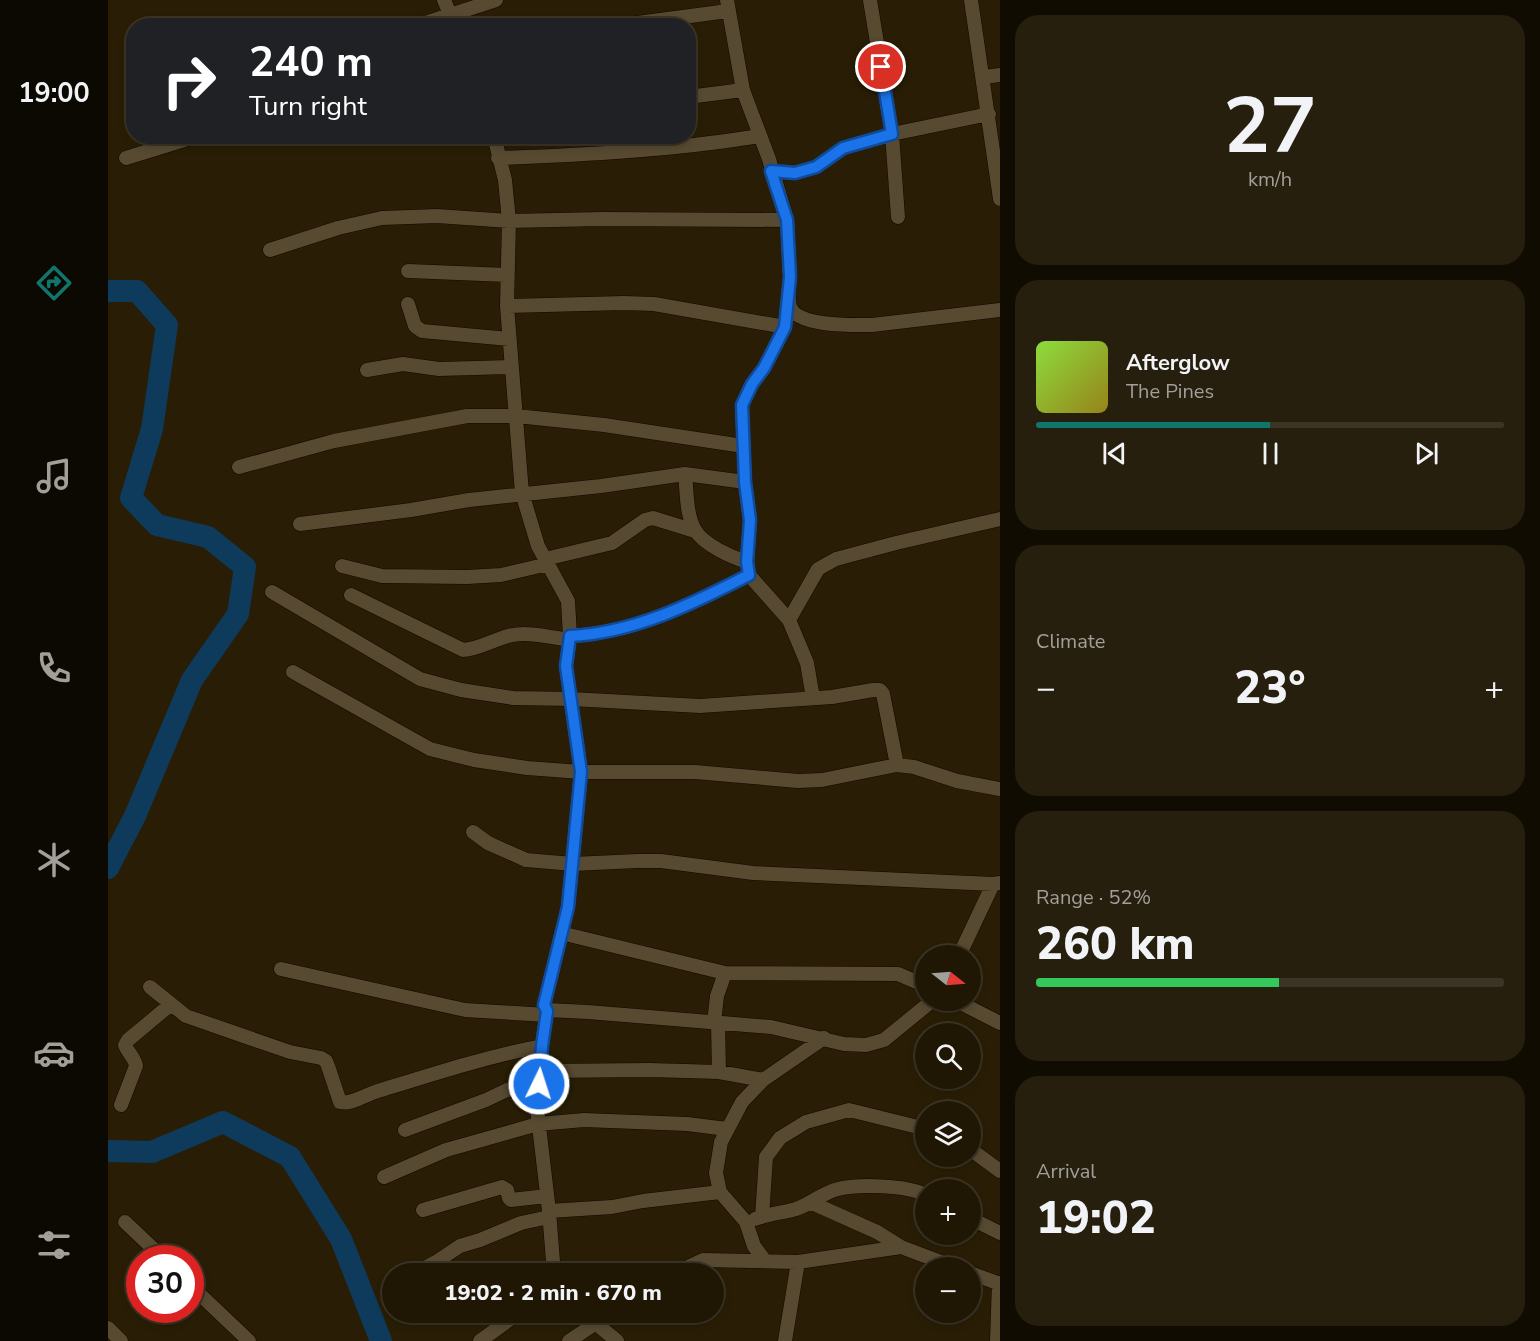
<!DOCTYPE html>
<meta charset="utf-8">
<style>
body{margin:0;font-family:"Nunito Sans",sans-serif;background:#271f0e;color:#f1f3f6;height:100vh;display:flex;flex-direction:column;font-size:22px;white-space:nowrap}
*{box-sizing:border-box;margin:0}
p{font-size:20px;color:#a19f9a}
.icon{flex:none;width:33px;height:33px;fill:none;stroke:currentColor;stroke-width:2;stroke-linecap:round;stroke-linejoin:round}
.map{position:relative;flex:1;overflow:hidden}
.details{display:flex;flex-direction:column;gap:15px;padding:15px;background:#110c02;width:540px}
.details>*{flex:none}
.top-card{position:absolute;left:18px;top:18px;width:570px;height:126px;border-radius:24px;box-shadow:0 3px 9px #0003,0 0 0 2px #3c3526;background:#202124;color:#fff;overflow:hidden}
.needle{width:39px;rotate:107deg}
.buttons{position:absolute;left:807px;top:945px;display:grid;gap:12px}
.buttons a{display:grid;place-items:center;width:66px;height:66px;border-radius:50%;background:#1f1604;box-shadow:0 3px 9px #0003,0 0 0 2px #3c3526;font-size:30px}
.speed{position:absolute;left:18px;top:1245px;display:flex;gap:12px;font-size:30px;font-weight:700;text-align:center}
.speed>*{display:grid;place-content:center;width:78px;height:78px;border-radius:50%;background:#1f1604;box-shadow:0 3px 9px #0003,0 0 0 2px #3c3526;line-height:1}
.speed .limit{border:9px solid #d22;background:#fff;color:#111}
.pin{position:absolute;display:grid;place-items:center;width:51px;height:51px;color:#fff;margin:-26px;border:3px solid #fff;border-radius:50%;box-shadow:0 2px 6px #0007}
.me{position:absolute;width:66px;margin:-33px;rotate:4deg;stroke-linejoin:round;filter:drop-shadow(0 0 4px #0008)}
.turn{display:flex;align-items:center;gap:21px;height:126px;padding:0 24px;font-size:27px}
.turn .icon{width:78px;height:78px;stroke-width:2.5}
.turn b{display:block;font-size:42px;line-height:51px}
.big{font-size:45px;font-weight:800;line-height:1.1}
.details .widget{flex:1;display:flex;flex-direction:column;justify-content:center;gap:9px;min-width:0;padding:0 21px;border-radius:24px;background:#271f0e}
.details .dial{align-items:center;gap:0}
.dial b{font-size:78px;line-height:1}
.song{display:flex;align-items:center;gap:18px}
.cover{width:72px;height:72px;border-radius:9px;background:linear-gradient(135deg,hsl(90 70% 55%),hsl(50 70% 35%))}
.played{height:6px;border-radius:3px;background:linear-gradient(90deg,#0f766e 50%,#3c3526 50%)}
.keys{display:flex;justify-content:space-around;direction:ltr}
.heat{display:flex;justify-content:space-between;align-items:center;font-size:33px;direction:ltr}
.charge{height:9px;border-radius:4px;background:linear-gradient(90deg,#34c759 52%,#3c3526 0)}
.trip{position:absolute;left:274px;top:1263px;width:342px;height:60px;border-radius:30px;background:#1f1604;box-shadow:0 3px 9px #0003,0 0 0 2px #3c3526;font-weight:800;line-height:60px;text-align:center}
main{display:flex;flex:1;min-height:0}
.menu{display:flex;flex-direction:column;width:108px;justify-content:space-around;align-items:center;background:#0c0902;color:#a19f9a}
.menu .icon{width:42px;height:42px}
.menu .selected{color:#0f766e}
.menu b{font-size:27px;color:#f1f3f6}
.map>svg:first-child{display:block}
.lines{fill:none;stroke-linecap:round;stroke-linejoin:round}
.river{stroke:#0e3a5c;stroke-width:22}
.minor-casing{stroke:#120700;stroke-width:15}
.minor{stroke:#574a31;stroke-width:14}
.route-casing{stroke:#114b97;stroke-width:15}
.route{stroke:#1a73e8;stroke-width:10}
</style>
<main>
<nav class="menu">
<b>19:00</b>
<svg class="icon selected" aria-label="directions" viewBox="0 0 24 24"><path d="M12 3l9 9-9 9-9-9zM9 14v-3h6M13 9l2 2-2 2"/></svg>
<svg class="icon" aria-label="music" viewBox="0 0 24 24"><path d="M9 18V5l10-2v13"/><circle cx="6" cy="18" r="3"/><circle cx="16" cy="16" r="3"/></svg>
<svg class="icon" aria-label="phone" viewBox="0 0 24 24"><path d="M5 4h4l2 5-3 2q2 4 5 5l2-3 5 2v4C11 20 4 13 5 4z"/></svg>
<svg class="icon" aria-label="climate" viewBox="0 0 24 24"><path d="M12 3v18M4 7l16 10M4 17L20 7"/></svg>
<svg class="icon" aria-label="car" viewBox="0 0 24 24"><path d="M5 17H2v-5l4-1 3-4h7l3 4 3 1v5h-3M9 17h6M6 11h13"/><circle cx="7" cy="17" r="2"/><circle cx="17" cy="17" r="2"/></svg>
<svg class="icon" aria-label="filters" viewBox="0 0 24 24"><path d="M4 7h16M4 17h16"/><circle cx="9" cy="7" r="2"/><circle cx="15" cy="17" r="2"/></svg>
</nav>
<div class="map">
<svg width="892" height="1341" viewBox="0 0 892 1341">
<rect width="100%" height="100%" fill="#291e05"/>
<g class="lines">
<path class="river" d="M0 291H29L59 325 44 429 23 498 49 525 100 537 137 567 130 614 84 680 27 816 0 868
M0 1151 44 1152 115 1122 182 1157 233 1239 273 1341"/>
<g class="minor-casing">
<path id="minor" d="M336 0 347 26
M619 0 635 90 661 159 679 220 682 277 677 327 656 368 644 384 634 405 637 482 642 520 639 562 641 575 681 620 699 663 705 698
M762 0 784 134 790 217
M863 0 892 199
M308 26 388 0
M507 26 620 11
M876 77 892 75
M580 97 635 90
M386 136 397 180 401 221 399 306 414 493 430 546 460 601 462 636 458 666 473 772 460 907 436 1005 439 1010 434 1046 429 1109 441 1211 504 1207 535 1201 612 1192
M18 158 89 136
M390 158C478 155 565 150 652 136
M663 171 687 173 708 167 735 148 784 134 881 114
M162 250 230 228 274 218 329 216 401 221 494 219 679 220
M300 271 399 275
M681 298C681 301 681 304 682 307 690 327 746 325 764 325L892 310
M300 304 307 326 314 331 401 339
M399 306 516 303 546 304 677 327
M259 370 295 364 331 369 404 367
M131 467 226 441 359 416H408L496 425 635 446
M577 474C579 491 578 515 587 530 596 545 623 557 639 562
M192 524 303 510 361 500 493 486 577 474 637 482
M437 559 504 543 537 520 545 518 587 531
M234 566 274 576 359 577 393 575 440 564
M164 592 312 679 353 690 405 698 463 699 592 706 724 697 765 690H772L775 694 789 765
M243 595 355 650C371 649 385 640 400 636 419 631 442 637 461 640
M681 620 710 569 728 559 788 543 892 519
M462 636C527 633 584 604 641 575
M185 672 322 749 366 760 419 768 473 772H587L690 781 714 780 789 765 806 767 849 781 892 789
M365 832 380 843 418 860 465 864 529 861H553L645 873 885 884
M453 933 617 973 790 974 818 986
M851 956 885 884 892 883
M173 969 357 1010 439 1015
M42 987 78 1016 182 1052 213 1058 218 1061 220 1066 232 1102C243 1105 257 1095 267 1092 322 1075 377 1057 434 1046
M847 1000 892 1023
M439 1010 480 1012 663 1027 736 1044 758 1045 776 1040 825 1000
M606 1023 609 996 617 973
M610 1023 611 1072
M433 1071 542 1070 611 1072 655 1080
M13 1105 28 1066C27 1058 20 1053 17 1045L20 1040 62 1005
M297 1130 378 1100 399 1090 431 1084
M862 1149 892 1171
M276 1177 338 1150 430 1124 476 1120 579 1124 619 1129
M704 1203 769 1232 793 1247
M315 1210 394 1187 399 1190 401 1198 403 1200 439 1196
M441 1211 446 1274
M654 1217 658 1157 672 1138 698 1122 741 1110 818 1129
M862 1218 892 1233
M647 1219C660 1214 674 1213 688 1209 703 1204 714 1193 730 1189 750 1184 799 1185 818 1195
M17 1222 55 1258
M657 1261 646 1246 638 1222 612 1192 608 1173 613 1142 634 1102 655 1080 716 1038
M862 1273 892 1284
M306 1274 328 1262 352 1246 372 1240 413 1223 441 1217
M565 1274 595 1260 690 1262 793 1247 849 1268
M82 1285 141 1341
M474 1312 509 1341
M0 1328 13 1341
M372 1341 412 1312
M461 1341 488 1323
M677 1341 690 1262
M889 1341 891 1283"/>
</g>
<use href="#minor" class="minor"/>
</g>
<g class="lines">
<g class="route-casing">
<path id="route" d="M431 1084 434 1046 439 1011 436 1005 460 907 473 772 458 666 462 636C526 633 584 604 641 575L639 562 642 520 637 482 634 405 644 384 656 368 677 327 682 277 679 220 663 171 687 173 708 167 735 148 784 134 773 67"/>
</g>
<use href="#route" class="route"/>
</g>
</svg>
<div class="buttons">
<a><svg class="needle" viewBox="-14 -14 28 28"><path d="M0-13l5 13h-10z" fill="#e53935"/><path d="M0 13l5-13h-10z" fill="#a19f9a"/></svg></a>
<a><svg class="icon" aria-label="search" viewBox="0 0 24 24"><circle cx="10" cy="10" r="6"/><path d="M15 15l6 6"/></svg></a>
<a><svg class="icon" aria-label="layers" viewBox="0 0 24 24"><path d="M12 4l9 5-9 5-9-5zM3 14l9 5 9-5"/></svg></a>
<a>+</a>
<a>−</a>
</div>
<div class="speed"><div class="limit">30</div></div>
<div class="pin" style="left:773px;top:67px;background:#d93025"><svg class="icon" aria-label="arrive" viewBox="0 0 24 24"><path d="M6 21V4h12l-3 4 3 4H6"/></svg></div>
<svg class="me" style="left:431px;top:1084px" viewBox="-20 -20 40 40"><circle r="17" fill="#1a73e8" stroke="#fff" stroke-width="3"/><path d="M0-11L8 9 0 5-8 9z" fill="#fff"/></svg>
<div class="trip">19:02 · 2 min · 670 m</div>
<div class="top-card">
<div class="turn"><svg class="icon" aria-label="right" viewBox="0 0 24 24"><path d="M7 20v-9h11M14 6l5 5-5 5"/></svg><div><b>240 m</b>Turn right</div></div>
</div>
</div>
<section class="details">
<div class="widget dial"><b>27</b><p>km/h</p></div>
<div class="widget">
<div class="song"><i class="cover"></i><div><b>Afterglow</b><p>The Pines</p></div></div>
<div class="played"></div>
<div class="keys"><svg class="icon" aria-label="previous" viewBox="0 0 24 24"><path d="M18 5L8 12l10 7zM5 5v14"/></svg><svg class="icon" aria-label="pause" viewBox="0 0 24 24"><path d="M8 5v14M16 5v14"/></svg><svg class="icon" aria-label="next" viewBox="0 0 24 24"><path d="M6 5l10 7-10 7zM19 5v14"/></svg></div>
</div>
<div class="widget"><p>Climate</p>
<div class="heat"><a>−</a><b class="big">23°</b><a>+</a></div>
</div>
<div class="widget"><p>Range · 52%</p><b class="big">260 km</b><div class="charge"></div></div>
<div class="widget"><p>Arrival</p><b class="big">19:02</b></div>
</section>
</main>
